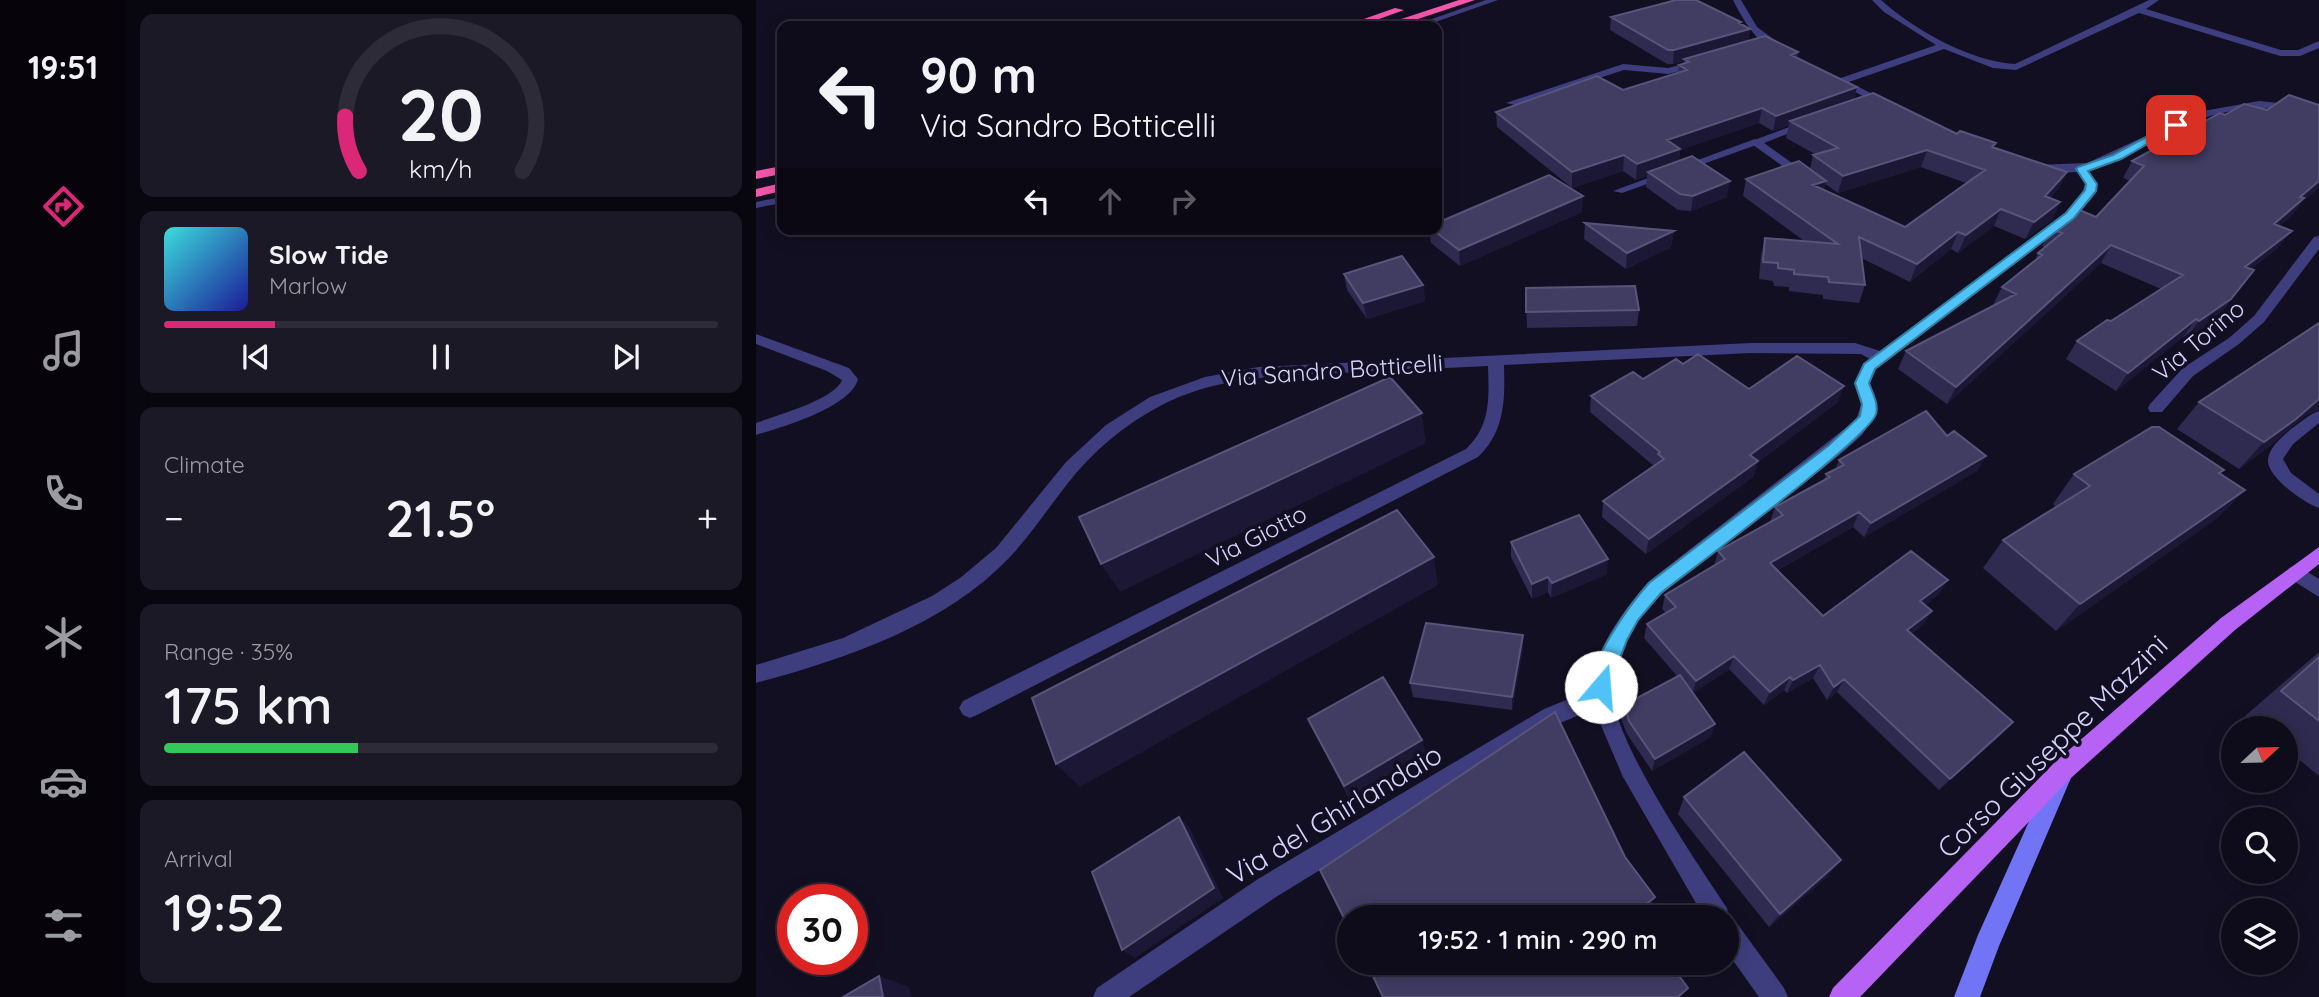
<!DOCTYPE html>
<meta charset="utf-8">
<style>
body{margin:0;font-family:Quicksand,sans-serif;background:#1c1927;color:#f1f3f6;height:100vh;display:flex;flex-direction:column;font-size:26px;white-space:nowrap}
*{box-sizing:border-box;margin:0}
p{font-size:23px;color:#9b9ba2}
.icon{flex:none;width:38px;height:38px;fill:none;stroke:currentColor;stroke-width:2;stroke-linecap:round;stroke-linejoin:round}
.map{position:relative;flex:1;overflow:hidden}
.side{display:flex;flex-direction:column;gap:14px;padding:14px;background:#08060e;width:630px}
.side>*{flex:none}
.top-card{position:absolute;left:21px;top:21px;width:665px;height:214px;border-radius:14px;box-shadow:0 4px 18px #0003,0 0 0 2px #2e2b39;background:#0e0b1a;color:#f1f3f6;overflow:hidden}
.needle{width:46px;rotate:68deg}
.fabs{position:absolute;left:1465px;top:716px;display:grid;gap:14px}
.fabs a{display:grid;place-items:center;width:77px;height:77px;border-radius:50%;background:#0e0b1a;box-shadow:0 4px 18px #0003,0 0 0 2px #2e2b39;font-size:35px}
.speed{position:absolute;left:21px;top:884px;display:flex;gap:14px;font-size:35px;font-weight:700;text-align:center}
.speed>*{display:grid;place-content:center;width:91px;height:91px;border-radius:50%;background:#0e0b1a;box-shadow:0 4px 18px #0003,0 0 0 2px #2e2b39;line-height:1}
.speed .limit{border:10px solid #d22;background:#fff;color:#111}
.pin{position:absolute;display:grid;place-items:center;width:60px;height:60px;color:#fff;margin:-30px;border-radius:14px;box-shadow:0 4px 10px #0006}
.me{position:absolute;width:77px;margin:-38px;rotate:18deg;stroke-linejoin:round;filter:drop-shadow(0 0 5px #0008)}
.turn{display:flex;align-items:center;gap:24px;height:147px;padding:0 28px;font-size:32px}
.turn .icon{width:91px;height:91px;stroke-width:2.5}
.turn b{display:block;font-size:49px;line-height:60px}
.lanes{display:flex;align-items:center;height:66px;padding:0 28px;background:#0003;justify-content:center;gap:35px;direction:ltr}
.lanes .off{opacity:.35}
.big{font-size:52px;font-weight:600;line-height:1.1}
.side .card{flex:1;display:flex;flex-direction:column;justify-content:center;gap:10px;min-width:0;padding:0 24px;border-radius:14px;background:#1c1927}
.side .dial{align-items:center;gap:0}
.dial svg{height:182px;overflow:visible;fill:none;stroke:#2e2b39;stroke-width:7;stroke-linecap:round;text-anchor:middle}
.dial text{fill:#f1f3f6;stroke:none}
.song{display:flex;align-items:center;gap:21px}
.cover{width:84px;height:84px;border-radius:10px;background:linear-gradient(135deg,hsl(180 70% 55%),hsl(240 70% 35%))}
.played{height:7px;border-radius:4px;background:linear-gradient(90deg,#db2777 20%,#2e2b39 20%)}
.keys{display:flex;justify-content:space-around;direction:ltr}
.heat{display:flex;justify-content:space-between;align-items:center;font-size:38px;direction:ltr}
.charge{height:10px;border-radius:5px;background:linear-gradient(90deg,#34c759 35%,#2e2b39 0)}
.trip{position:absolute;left:581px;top:905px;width:402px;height:70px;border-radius:35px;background:#0e0b1a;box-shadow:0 4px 18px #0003,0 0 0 2px #2e2b39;font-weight:600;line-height:70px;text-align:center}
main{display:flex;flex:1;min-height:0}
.dock{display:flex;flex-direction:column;width:126px;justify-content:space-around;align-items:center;background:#06040a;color:#9b9ba2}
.dock .icon{width:49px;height:49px}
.dock .active{color:#db2777}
.dock b{font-size:32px;color:#f1f3f6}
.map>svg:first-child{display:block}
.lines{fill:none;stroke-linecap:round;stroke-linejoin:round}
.lane{fill:#3e3e7e;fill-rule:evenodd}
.street{fill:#3e3e7e;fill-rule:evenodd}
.secondary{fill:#7174f5;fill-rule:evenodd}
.primary{fill:#b662f4;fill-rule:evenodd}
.highway{fill:#f357aa;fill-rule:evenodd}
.wall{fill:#2f2a4f;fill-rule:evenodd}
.shaded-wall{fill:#1c1735}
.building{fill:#413c62;stroke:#58547a;stroke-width:2}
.route{fill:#4fc3f7;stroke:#337fa1;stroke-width:2}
.labels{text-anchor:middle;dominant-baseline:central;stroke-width:7;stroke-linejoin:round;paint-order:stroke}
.street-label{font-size:24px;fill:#d6d3fc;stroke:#120f22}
.near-street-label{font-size:28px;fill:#d6d3fc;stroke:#120f22}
</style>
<main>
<nav class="dock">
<b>19:51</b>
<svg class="icon active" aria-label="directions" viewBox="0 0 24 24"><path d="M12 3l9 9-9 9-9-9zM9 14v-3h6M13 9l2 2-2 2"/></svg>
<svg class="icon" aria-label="music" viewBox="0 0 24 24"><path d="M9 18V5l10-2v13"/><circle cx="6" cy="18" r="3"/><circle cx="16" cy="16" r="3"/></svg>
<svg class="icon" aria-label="phone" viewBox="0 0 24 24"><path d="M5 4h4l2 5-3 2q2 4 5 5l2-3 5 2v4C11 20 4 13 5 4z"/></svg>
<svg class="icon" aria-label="climate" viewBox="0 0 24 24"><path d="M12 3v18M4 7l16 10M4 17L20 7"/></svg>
<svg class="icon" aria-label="car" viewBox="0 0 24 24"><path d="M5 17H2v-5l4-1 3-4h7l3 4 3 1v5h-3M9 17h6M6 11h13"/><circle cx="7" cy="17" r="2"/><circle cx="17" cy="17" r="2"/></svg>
<svg class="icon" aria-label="filters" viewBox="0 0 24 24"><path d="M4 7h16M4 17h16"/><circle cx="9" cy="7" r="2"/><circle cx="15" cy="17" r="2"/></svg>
</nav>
<section class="side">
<div class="card dial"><svg viewBox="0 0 100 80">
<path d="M14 69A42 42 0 1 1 86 69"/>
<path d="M14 69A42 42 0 0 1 8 45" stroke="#db2777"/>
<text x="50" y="56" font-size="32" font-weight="700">20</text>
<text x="50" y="72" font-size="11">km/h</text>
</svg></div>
<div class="card">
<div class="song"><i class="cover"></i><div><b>Slow Tide</b><p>Marlow</p></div></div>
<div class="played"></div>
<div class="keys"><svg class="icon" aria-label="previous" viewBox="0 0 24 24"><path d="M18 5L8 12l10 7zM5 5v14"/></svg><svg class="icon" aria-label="pause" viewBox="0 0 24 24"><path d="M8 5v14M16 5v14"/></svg><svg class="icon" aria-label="next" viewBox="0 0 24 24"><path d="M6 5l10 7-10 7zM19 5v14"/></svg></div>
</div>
<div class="card"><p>Climate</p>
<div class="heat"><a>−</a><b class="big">21.5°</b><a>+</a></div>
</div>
<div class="card"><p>Range · 35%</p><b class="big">175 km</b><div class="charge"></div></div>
<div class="card"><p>Arrival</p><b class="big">19:52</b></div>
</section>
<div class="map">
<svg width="1563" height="997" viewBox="0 0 1563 997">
<rect width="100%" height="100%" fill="#120f22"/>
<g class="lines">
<path class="lane" d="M730 0H742L668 26H656Z
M999 139 1004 142 1003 144 866 193 857 191Z
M26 197V203L0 208V202Z
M1563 411V423L1537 444 1527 459 1535 473 1563 494V508C1548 503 1511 477 1512 460 1513 447 1526 437 1535 429 1544 423 1553 414 1563 411Z"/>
<path class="street" d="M977 0H985L1001 27 1027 46V50C1004 51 986 18 977 0Z
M1116 0H1125C1157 29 1215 62 1259 64L1393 0H1403L1390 9 1525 50H1542L1563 41V48L1544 56H1524L1383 13 1260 70 1237 68 1188 49 1093 82 1136 104 1137 106 1132 109 1074 79 1079 76 1085 78 1180 45 1128 12Z
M944 60 949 63 948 65 912 74 868 70 759 105 750 103 867 64 912 68Z
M1503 101 1563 107V113C1509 103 1459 108 1410 133 1384 146 1360 163 1331 170L1341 184 1337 197 1318 218 1119 370 1114 383 1121 412 1106 435C1044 492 969 536 907 593 883 615 855 655 856 689 856 739 941 863 971 908L973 919 980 922 1028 988 1032 997H1003L971 952V917H948L867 777 838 709 804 723 520 897 373 997H337L341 988 502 879 788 709 835 690C839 648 865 614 892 582L1100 420 1105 405 1098 383 1108 363 1114 359 1105 354 995 353 748 365C749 400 749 431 722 457L221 715 214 718 207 715 203 708 207 701 710 449C735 426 733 397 732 366 683 368 634 371 585 373 523 376 461 376 404 406 368 425 337 451 312 483 292 508 275 535 253 558 188 626 89 659 0 683V665L87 638 176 596 204 578 240 548 310 462 350 425 394 397 449 377 502 367 995 343H1099L1124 351 1310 212 1325 196 1329 184 1321 172 1302 173 1284 172 1278 168 1280 165 1331 163 1442 112Z
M1049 121 1059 123 1008 143 1053 175V181L1049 182 993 142Z
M1563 236V249L1508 322 1483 344 1437 376 1406 412H1394L1392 408 1394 404 1427 368 1473 338 1498 316 1558 237Z
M0 334 93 368 102 379C95 407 27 427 0 435V423C21 415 78 400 86 380L71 371 0 344Z
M1540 565 1563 579V597L1533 578 1531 573 1533 568Z"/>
<path class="secondary" d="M1304 767 1312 770 1315 778 1243 946 1224 997H1198L1222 935 1296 770Z"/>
<path class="primary" d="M1563 547V564L1479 630 1315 778 1104 997H1073L1077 988 1299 762 1465 618Z"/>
<path class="highway" d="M703 0H719L641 26H624Z
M639 8 648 10 604 26H588Z
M26 166V174L0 179V171Z
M26 183V191L0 197V189Z"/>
</g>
<path class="wall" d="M855 17 985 22V24L994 29 992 41 1042 52 1041 58 1101 87 1098 100 1201 134 1311 172 1302 189 1294 198 1304 202 1296 220 1269 239 1238 226 1202 253 1195 249 1154 282 1105 258 1109 285 1103 303 1067 299V295L1033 291V287L1018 286 1017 281 1003 279 1005 255 1009 238 1048 241 987 196 990 179 1054 169 1057 155 1059 154 1030 138 1033 125 1017 131 1003 123 924 150 923 161 971 197 935 211 922 210 890 187 891 176 880 180 867 171 816 188 741 127 740 112 867 90 922 73 923 65 927 64 928 61 917 64H911L854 30ZM1165 167 1210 183 1149 227 1068 190 1069 184 1082 193Z
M1376 161 1546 202 1535 216 1523 226 1522 248 1495 269 1498 270 1462 317 1430 339 1427 337 1360 391 1310 359 1321 341 1405 289 1345 263 1191 404 1142 369 1150 351 1238 305H1237L1246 287 1279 261 1282 253 1289 247 1286 246 1295 229 1340 217 1374 181 1367 178Z
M826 212 704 266 675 243 673 229Z
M829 223 918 231 915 247 870 269 828 239Z
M588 274 667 285 669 301 611 319 591 290Z
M770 288 883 310 881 326 771 328Z
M927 364 993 389 1082 402 1002 462 997 477 890 554 846 517 847 501 898 466 834 412 835 396Z
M1443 402 1547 417 1514 446 1483 469 1421 429Z
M1191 436 1230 456 1221 471 1108 537 1097 527 1022 570 1067 616 1183 594 1169 605 1176 611 1167 625 1155 634 1245 735 1183 790 1081 692 1071 700 1057 678 1031 693 1028 690 1008 705 973 669 937 693 955 737 896 771 871 734 865 719 868 705 921 676 888 638 891 624 910 613 906 609 909 595 958 566 962 551 1014 522 1019 507 1068 480 1070 474 1079 470 1083 460Z
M1468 470 1464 474 1489 490 1460 519 1300 631 1227 568 1247 540 1300 507 1297 504 1318 474Z
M755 542 851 574 795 598 792 592 776 599 755 557Z
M767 635V649L756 710 657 697 654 683Z
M1563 652V776L1530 749V728H1504L1489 716Z
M552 719 666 740 669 752 593 798Z
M928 797 1072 876 1013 927 922 814Z"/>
<path class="shaded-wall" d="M985 22 983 32 994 29 992 43 928 59V61L917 64 918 50Z
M1101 87 1097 102 1034 121 1033 125 1017 131 1020 116Z
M1006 108 1003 123 924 150 922 164 892 172 891 176 880 180 881 164 911 140Z
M1171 150 1165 167 1082 193 1087 176Z
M868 155 867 171 816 188V172Z
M1311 172 1302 189 1280 213 1289 196Z
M974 181 971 197 935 211 937 196Z
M1070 181 1066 198 1057 185Z
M1563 181V188L1546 202 1535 216 1505 241 1518 224 1544 197Z
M827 196 826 212 704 266 703 250Z
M1304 202 1296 220 1269 239 1278 222Z
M1245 209 1238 226 1202 253 1210 235Z
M918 231 915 247 870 269 871 253Z
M1536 231 1522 248 1476 284 1489 267Z
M1202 232 1195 249 1154 282 1161 264Z
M1355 245 1345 263 1191 404 1200 387Z
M1498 270 1462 317 1430 339 1443 321Z
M667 285 669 301 611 319 607 303Z
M1440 319 1427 337 1360 391 1372 373Z
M1088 386 1082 402 1002 462 997 477 890 554 893 539 994 455Z
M1563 399V410L1547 417 1514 446 1483 469 1508 442Z
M666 413 670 443 364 592 345 564Z
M1230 456 1221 471 1108 537 1115 523Z
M1489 490 1460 519 1300 631 1324 604Z
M1103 512 1097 527 1009 577 1014 563Z
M678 557 682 585 324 787 300 764Z
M852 559 851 574 795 598 796 583Z
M792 577V592L776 599V584Z
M1192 580 1183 594 1156 615 1164 601Z
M1176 611 1167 625 1142 644 1151 630Z
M767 635V649L756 710V697Z
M978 656 973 669 936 694 940 681Z
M1064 665 1057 678 1031 693 1037 680Z
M1034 677 1028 690 1008 705 1014 692Z
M1088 679 1081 692 1071 700 1078 687Z
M1257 722 1245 735 1183 790 1194 779Z
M959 724 955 737 896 771 899 759Z
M666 740 669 752 593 798 588 786Z
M423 817 434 828 467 898 379 958 366 950Z
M1085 860 1072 876 1013 927 1024 914Z
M899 897 893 914 888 906Z
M123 976 153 987 156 997H127Z"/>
<path class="building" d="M920 0H940L985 22 983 23 994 29 918 50H912L855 17Z
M1009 36 1042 52 1035 55 1101 87 1020 116 1006 108 911 140 924 149 881 164 868 155 816 172 740 112 841 76 867 90 931 70 923 65 933 62 928 59Z
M1117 93 1201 134 1204 131 1240 143 1236 147 1311 172 1289 196 1304 202 1278 222 1245 209 1210 235 1202 232 1161 264 1103 237 1109 285 1073 282 1072 277 1038 274V270L1022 268V263L1007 262 1009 238 1082 244 990 179 1043 161 1070 181 1057 185 1149 227 1229 170 1171 150 1087 176 1057 155 1082 148 1034 121Z
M1533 95 1563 105V181L1544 197 1548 198 1518 224 1536 231 1489 267 1498 270 1475 299 1443 321 1440 319 1372 373 1321 341 1351 320 1355 321 1427 275 1355 245 1200 387 1150 351 1260 294 1246 287 1286 255 1282 253 1306 233 1295 229 1321 209 1340 217 1388 166 1376 161 1464 113 1469 115 1488 104 1511 110Z
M936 156 974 181 937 196 924 194 892 172Z
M793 175 827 196 703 250 676 229H681V223Z
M829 223 918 231 871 253Z
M646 256 667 285 607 303 588 274Z
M879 286 883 310 770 312V288Z
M1563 323V399L1540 419 1508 442 1443 402Z
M942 354 993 389 1041 356 1088 386 994 455 1002 461 893 539 847 501 908 459 902 454 904 452 835 396 877 372 887 379 920 359 927 364Z
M634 377 666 413 345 564 323 517Z
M1170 411 1191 436 1198 431 1230 456 1115 523 1103 512 1014 563 1067 616 1155 551 1192 580 1164 601 1176 611 1151 630 1257 722 1194 779 1088 679 1078 687 1064 665 1037 680 1034 677 1014 692 978 656 940 681 891 624 920 607 909 595 969 559 962 551 1027 515 1019 507 1074 477 1070 474 1088 465 1083 460Z
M1396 427H1403L1468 470 1463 473 1489 490 1324 604 1247 540 1334 486 1318 474Z
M641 510 678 557 300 764 276 698Z
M823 515 852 559 796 583 792 577 776 584 755 542Z
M670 623 767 635 756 697 654 683Z
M1563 657V721L1525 691Z
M924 675 959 724 899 759 873 721 868 705Z
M627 677 666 740 588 786 552 719Z
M799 712 869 857 899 897 888 906 896 917H593V928L564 870Z
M988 752 1085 860 1024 914 928 797Z
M423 817 458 888 366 950 336 872Z
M610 962H913L932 988 922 997H627Z
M123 976 127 997H87Z"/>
<path class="route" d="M1416 123 1425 125 1365 159 1332 171 1341 184 1340 191 1318 218 1119 369 1113 383C1116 392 1123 404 1120 414 1113 438 937 568 905 593L882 620 871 640 851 693 845 696 838 693C826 668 876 602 893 583L1072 446 1104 416 1106 404 1099 383 1108 364 1310 213 1329 190 1330 184 1320 169 1322 167 1357 155Z"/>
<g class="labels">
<g class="street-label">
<text transform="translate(1442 340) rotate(-40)">Via Torino</text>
<text transform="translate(576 370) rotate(-4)">Via Sandro Botticelli</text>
<text transform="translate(500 536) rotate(-27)">Via Giotto</text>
</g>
<g class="near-street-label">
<text transform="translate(1296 746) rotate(-44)">Corso Giuseppe Mazzini</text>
<text transform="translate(578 814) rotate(-31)">Via del Ghirlandaio</text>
</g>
</g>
</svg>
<div class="fabs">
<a><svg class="needle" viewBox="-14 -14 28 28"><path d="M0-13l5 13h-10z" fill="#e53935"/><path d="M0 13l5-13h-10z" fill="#9b9ba2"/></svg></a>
<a><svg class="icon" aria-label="search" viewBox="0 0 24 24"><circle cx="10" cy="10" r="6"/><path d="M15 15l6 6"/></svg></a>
<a><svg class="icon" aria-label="layers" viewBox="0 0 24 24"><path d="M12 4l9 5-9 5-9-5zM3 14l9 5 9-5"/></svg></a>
</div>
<div class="speed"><div class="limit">30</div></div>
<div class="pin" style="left:1420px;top:125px;background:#d93025"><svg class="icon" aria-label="arrive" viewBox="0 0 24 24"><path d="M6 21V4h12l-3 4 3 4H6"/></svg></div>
<svg class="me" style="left:845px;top:687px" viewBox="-20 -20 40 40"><circle r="19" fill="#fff"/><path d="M0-13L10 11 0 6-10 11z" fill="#4fc3f7"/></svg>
<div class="trip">19:52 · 1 min · 290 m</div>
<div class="top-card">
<div class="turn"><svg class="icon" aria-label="left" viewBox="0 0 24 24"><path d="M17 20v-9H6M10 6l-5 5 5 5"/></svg><div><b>90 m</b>Via Sandro Botticelli</div></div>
<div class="lanes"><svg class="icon" aria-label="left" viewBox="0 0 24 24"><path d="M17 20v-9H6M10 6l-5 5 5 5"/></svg><svg class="icon off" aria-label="ahead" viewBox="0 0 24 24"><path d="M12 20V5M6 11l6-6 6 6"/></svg><svg class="icon off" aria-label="right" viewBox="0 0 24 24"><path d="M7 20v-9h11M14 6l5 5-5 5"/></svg></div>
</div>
</div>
</main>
